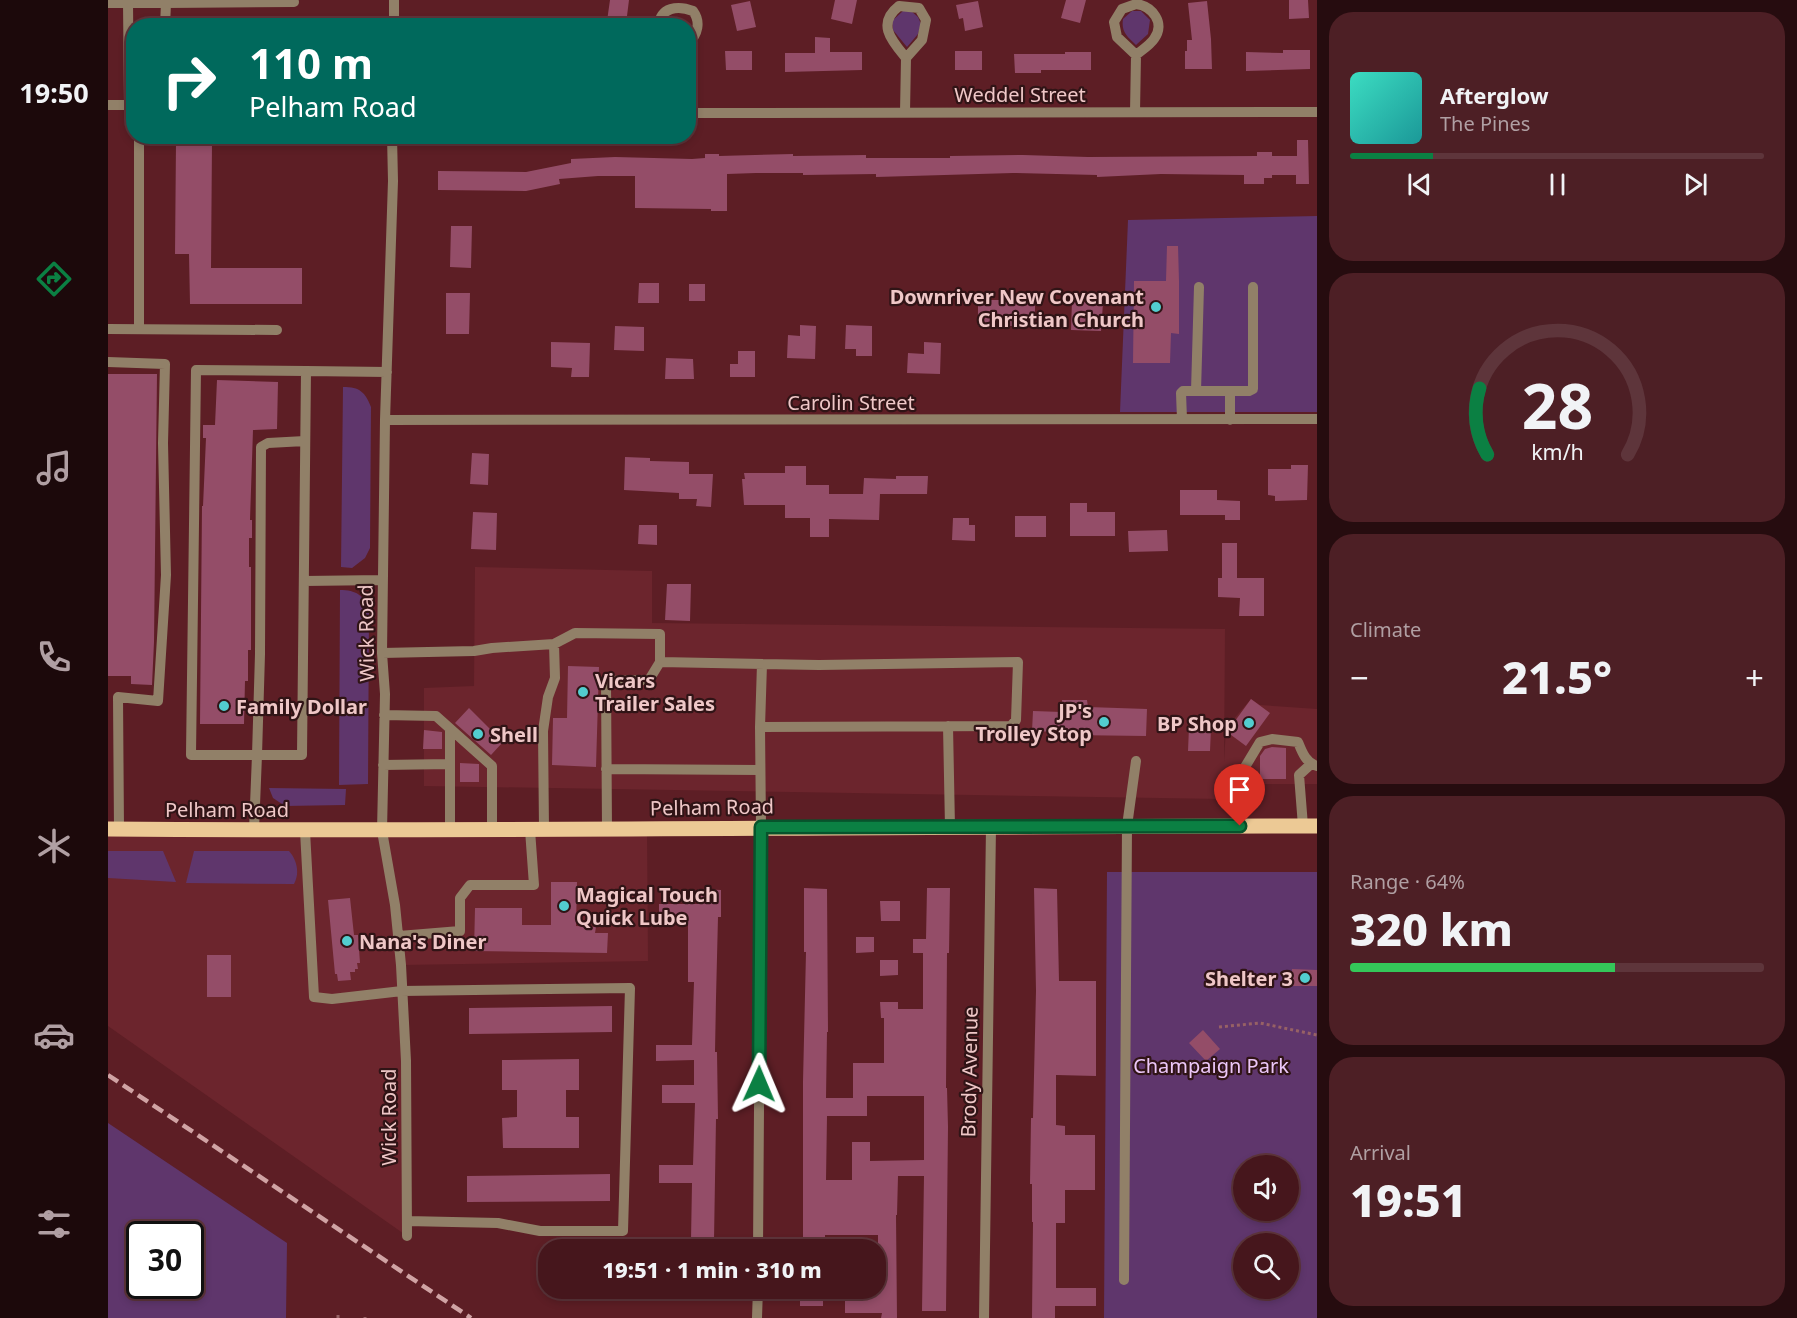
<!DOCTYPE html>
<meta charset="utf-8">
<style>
body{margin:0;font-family:"Noto Sans",sans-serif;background:#4d1f25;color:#f1f3f6;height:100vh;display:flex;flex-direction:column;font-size:22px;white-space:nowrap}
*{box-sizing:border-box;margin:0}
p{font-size:20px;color:#b09fa3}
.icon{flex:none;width:33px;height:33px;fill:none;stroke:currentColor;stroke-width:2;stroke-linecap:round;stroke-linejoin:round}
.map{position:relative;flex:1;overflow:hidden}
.details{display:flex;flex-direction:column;gap:12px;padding:12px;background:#260c0f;width:480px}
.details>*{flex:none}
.banner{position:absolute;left:18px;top:18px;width:570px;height:126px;border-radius:24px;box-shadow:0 3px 9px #0003,0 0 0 2px #5e353b;background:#00695c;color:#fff;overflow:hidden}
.buttons{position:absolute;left:1125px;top:1155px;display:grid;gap:12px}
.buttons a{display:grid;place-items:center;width:66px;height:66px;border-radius:50%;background:#46161c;box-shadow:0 3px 9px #0003,0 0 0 2px #5e353b;font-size:30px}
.speed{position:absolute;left:18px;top:1221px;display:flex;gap:12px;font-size:30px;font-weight:700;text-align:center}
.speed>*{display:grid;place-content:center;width:78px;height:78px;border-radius:50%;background:#46161c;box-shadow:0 3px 9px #0003,0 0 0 2px #5e353b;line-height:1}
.speed .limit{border:3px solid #111;border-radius:9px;background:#fff;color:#111}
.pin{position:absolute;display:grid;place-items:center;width:51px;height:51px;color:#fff;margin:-62px -26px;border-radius:50% 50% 50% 0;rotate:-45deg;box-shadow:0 0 6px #0007}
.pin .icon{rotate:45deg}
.me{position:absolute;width:66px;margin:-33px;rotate:1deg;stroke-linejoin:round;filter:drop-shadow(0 0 4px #0008)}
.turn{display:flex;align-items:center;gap:21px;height:126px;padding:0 24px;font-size:27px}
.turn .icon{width:78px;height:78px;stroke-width:2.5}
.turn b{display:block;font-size:42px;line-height:51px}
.big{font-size:45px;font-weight:800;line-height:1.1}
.details .tile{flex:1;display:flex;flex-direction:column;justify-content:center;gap:9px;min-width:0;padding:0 21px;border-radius:24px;background:#4d1f25}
.details .dial{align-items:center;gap:0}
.dial svg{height:156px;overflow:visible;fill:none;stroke:#5e353b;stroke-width:7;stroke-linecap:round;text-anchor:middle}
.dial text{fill:#f1f3f6;stroke:none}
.song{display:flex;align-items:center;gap:18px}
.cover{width:72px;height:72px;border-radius:9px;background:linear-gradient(135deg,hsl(170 70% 55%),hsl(180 70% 35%))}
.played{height:6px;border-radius:3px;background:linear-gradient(90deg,#0b8043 20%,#5e353b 20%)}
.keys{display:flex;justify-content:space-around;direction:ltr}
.heat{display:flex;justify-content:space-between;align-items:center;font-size:33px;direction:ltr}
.charge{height:9px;border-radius:4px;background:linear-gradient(90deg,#34c759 64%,#5e353b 0)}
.trip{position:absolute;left:430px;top:1239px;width:348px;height:60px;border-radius:24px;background:#46161c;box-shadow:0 3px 9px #0003,0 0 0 2px #5e353b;font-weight:800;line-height:60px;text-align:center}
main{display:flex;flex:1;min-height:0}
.menu{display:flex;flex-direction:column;width:108px;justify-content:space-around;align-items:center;background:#1c090b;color:#b09fa3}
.menu .icon{width:42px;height:42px}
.menu .current{color:#0b8043}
.menu b{font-size:27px;color:#f1f3f6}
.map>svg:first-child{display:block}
.built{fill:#6c252d}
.green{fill:#5f366c;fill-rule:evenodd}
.building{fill:#944d68;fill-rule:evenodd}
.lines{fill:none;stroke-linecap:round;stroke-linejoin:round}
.path{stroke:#976165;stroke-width:3;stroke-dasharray:3 3;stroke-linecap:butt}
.minor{stroke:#918068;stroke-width:10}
.major{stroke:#ecc995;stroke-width:15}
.rail{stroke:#d0a3a4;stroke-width:4.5;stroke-dasharray:12 6;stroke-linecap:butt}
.route-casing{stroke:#07532c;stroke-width:15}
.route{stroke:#0b8043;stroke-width:10}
.poi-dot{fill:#52cdcf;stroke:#301416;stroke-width:2}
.labels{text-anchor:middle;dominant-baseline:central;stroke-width:4.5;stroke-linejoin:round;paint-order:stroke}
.street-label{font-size:20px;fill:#efc7c7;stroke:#301416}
.poi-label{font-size:20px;font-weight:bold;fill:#efc7c7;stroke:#301416;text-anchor:start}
.park-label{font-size:20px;fill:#ecc7f9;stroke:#301416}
</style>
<main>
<nav class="menu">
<b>19:50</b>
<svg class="icon current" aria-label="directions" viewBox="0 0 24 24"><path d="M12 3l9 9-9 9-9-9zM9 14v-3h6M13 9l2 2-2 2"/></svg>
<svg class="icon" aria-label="music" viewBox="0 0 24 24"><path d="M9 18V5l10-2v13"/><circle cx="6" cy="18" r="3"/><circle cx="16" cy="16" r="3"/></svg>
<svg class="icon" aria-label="phone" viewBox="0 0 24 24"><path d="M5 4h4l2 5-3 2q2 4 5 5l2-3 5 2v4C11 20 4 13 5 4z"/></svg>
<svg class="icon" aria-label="climate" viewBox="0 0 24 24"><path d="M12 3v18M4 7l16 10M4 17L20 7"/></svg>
<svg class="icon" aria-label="car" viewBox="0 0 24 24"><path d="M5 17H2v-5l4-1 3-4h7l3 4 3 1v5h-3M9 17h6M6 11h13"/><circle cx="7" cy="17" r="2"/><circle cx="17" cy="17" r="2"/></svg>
<svg class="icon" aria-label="filters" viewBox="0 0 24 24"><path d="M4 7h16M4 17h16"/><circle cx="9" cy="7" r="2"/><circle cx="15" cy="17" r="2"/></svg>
</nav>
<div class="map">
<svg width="1209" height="1318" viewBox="0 0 1209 1318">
<rect width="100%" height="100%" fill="#5d1e25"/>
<path class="built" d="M367 567 544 571V623L1117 629 1116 762 1118 728 1143 699 1152 705 1209 709V784H1116L1115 799 316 786V688L366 686Z
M539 828 540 961 293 965 299 1236 0 1026V829Z"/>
<path class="green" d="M795 11H803L810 17 813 24 810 34 799 47 785 30 784 21Z
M1024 11H1033L1042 20 1040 34 1028 45C1019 36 1013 32 1015 19Z
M1209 216V412H1012L1020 220Z
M235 387C252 387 257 392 263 407L262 548 257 558 244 568 233 567Z
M232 590C248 590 256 595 261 611L260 784 231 785Z
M161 788 238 789 237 805 177 806 165 798Z
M0 851H55L68 882 0 878Z
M86 851H181C189 860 192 873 186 884H183L78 883Z
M999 872H1209V1318H996ZM1136 1166H1180V1210H1136ZM1136 1244H1180V1288H1136Z
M0 1123 179 1243 178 1318H0ZM32 1234H82V1286H32Z"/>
<path class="building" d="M502 0H521L518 24 499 21Z
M727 0H749L744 24 723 19Z
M958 0H978L972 23 953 18Z
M1181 0H1200L1201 18 1181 19Z
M642 1 648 27 629 31 623 5Z
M870 1 875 27 857 31 855 18 851 19 848 5Z
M1099 1 1103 39 1104 69H1077V51H1079V40H1084L1080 3Z
M707 37 722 38V52H754V70L677 72V53H707Z
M1175 50H1202V69L1138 71V52L1175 53Z
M617 51H644V70H618Z
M847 51H874V70H847Z
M957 52H983V70H933V73H907L906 54H957Z
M1189 140H1200L1201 184H1188V175H1164V178H1156V184H1136V175L1053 174 989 177V175L905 173 768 177V174L695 175V173H648L619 174V211H603V209L527 208V176H490L451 179 452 184 418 191 330 190V171L418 172 463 163V159L507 157 584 159 597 158V154H611V156L685 154V156L758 155V158H842V156L915 155 980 157 1149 156V152H1164V156H1189Z
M68 142H104L103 268H194V304H82L81 254H67Z
M343 226H364L363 268 342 267Z
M1059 246H1070L1071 281V334L1063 333 1062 363H1025L1026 281H1058Z
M531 283H551V303H530Z
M581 284H597V301H581Z
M338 293H362L361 334H338Z
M870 300H927V326H870Z
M964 301 995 303 993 331 963 330Z
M692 325 708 326 707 359 679 358 680 335 692 336Z
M738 325 764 326V356H748V349H737Z
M507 326 536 327V351L506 350Z
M443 342 482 343 481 377H463L464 368 443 367Z
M816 342 833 343 832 374 799 373 800 353 816 354Z
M630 351H647V377H622V364H630Z
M558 358 585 359 586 379H557Z
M0 374H49L46 642 44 685 23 684V676H0Z
M109 380 170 382 169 429 145 430 142 520H144V538H141V567H143V650H140V681H137L136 724H92L94 506H95L98 438H95V425H107Z
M364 453 381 454 380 485 362 484Z
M517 457 542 458V461L581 462V474H605L603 507 588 506 589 499H571V493L516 490Z
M1183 465H1200L1199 500 1167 501V496L1160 495V469H1183Z
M677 466H698V485H721V494H755L756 478 788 479V476H820L819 494H772L771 520 721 519V537H702V518H677V505H636L634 479H637L636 473H677Z
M1072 490H1109V500L1132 501V520H1117V515H1072Z
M962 503H979V512H1007V536H962Z
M365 512 389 513 388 550 363 549Z
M907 516H938V537H907Z
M845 518H861V525H867V541L844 540Z
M531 525H549V545L530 544Z
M1059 530 1060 551 1021 552 1020 531Z
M1114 543H1129V578H1156V616H1131L1132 598 1110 597V578H1114Z
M559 584H583L582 621 557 620Z
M460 666 491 667 488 767 444 765 445 718H459Z
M1143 699 1162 713 1138 746 1119 732Z
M954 700H979L980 707 1039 709 1038 736 961 735H953V732L924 731 925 711 954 712Z
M361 708 395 742 383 755 347 723Z
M1081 727 1103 728 1102 751H1080Z
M316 730 334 732V749H315Z
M1164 747 1178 748V779H1152V756L1157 749Z
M352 763 371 764V782H352Z
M443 882H469L468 926 488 927 487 933H500L499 953 366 951 367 908H414V925H443Z
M696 888 719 889 720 1032H719L718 1098H745V1063H776V1018H773L772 1002H790V1009H815V953H805V939H818L819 888H842L841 953H839L838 1088H839L840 1127 838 1311H814L816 1176H790L789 1215H788L789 1318H773L774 1313H737V1295H770V1235H717V1250H695V1082L698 952H696ZM759 1096H816V1160L762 1161V1142H744V1180H718L719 1116H759Z
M926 888 949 889 951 981H988V1076L948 1075V1125L957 1126V1135H987V1190H957V1223H948V1288H988V1306H947V1318H924L925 1222H924V1184H922L923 1118H925L928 991Z
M590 889 613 890V917H610L608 998 607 1052H609L610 1119H608L606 1240H583L584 1183H551V1165H585L587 1103H554V1085H586V1060L548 1061V1045H584L586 982H580V922H551V904H590Z
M242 898 246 935H250L252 963H249L250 969H247V972H242L243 980 230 981 229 974H227L220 900Z
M772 901H792V921H773Z
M748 937H766V952L748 953Z
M99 955H123V997H99Z
M772 960H790V975L772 976Z
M1184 969 1209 970V986H1184Z
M504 1006V1032L361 1034V1008Z
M1095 1030 1112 1049 1098 1061 1081 1043Z
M471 1059V1090H458V1117H471V1148H395L394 1118 409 1117V1090H394V1060Z
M502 1174V1201L359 1202V1176Z
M692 1288H715V1306H692Z"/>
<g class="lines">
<path class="path" d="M1111 1027 1152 1023 1209 1035
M230 1318V1312
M257 1318V1317"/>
<path class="minor" d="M0 3H20L21 105
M20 3H58
M1028 4C1044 6 1058 23 1046 39 1042 45 1034 50 1028 55L1009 37 1006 22 1014 9Z
M57 26 58 3 186 2
M286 26V0
M551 26C552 7 570 5 585 11 593 22 590 34 580 44
M0 105H26
M797 112 798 58 814 40 818 20 811 8 791 6C768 24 784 41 798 58
M1027 112 1028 55
M580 113 1209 112
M284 136 285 181 277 420 274 653 277 694 274 831 287 905 293 965 298 1061 299 1236
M1091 287 1088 391H1122
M0 329 169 330
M31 329V136
M0 362 57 364 55 443 58 575 50 701 10 697 11 829
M198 371 279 372
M1074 419 1073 393 1075 391H1088
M277 420 1209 419
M1122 420V391H1141L1145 389V287
M196 581 275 580
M274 653 366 651 384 648 446 644 467 633 552 634V662L711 665 910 662 908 720 903 726 652 727 653 827 650 1250
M276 715 328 716 384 766V830
M840 726 842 827
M652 727 654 664
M342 729V830
M275 765 342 764
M498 769 652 770
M1132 826 1137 767 1152 742 1164 739 1190 742C1194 752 1198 763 1209 766
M1195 826 1191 775 1203 764
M436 829 435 731 440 697 447 678 446 644
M499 829 498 681 541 680 552 662
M146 830 149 755H194L198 371 88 370 83 755H149L152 654 153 447 160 443 197 441
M197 831 206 997 224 999 294 991 522 988 515 1231H432L390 1223 299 1221
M291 936 352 931V898L362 885H426L422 830
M1016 1280 1019 826 1028 761
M649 1318 650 1288
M876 1318 883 827"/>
<path class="major" d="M0 829C403 832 806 826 1209 826"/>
<path class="rail" d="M0 1075 363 1318"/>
</g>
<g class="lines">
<g class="route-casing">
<path id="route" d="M651 1084 653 827 1132 826"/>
</g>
<use href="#route" class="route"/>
</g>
<g class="poi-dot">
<circle cx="1048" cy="307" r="6"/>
<circle cx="475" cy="692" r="6"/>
<circle cx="116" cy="706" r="6"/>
<circle cx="996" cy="722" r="6"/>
<circle cx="1141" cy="723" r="6"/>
<circle cx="370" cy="734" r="6"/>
<circle cx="456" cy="906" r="6"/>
<circle cx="239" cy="941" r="6"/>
<circle cx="1197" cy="978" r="6"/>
</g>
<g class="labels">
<g class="street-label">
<text x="912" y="94">Weddel Street</text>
<text x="743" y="402">Carolin Street</text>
<text transform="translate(258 633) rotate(-91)">Wick Road</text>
<text transform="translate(604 807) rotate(-1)">Pelham Road</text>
<text x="119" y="809">Pelham Road</text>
<text transform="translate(861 1072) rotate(-89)">Brody Avenue</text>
<text transform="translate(280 1117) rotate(-90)">Wick Road</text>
</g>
<g class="poi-label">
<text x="1036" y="296" text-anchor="end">Downriver New Covenant<tspan x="1036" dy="23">Christian Church</tspan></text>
<text x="487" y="680">Vicars<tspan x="487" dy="23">Trailer Sales</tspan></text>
<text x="128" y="706">Family Dollar</text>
<text x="984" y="710" text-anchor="end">JP's<tspan x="984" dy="23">Trolley Stop</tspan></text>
<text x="1129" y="723" text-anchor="end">BP Shop</text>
<text x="382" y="734">Shell</text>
<text x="468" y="894">Magical Touch<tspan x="468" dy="23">Quick Lube</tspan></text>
<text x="251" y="941">Nana's Diner</text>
<text x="1185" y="978" text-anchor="end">Shelter 3</text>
</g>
<g class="park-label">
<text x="1103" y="1065">Champaign Park</text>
</g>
</g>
</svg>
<div class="buttons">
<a><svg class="icon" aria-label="sound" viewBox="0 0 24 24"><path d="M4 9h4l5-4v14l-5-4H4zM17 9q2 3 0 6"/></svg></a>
<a><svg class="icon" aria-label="search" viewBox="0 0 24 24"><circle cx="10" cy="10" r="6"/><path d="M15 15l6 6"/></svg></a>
</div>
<div class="speed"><div class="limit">30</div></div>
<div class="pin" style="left:1132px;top:826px;background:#d93025"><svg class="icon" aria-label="arrive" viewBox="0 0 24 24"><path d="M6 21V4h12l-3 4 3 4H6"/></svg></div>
<svg class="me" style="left:651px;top:1084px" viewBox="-20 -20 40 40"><path d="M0-17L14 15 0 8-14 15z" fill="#0b8043" stroke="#fff" stroke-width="4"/></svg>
<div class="trip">19:51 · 1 min · 310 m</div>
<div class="banner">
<div class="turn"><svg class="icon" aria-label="right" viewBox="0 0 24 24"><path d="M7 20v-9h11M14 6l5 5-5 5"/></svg><div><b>110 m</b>Pelham Road</div></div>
</div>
</div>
<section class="details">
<div class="tile">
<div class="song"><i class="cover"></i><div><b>Afterglow</b><p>The Pines</p></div></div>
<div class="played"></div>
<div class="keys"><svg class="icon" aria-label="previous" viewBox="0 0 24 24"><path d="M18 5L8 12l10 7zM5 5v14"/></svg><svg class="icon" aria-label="pause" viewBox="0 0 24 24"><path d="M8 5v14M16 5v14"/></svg><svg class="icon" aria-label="next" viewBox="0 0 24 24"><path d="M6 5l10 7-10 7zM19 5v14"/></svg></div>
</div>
<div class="tile dial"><svg viewBox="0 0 100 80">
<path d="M14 69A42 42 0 1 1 86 69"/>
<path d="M14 69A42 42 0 0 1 10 35" stroke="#0b8043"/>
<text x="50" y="56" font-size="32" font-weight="700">28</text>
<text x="50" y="72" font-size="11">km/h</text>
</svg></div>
<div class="tile"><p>Climate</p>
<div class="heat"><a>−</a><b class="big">21.5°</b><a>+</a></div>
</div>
<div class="tile"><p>Range · 64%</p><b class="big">320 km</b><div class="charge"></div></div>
<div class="tile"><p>Arrival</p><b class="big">19:51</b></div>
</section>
</main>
